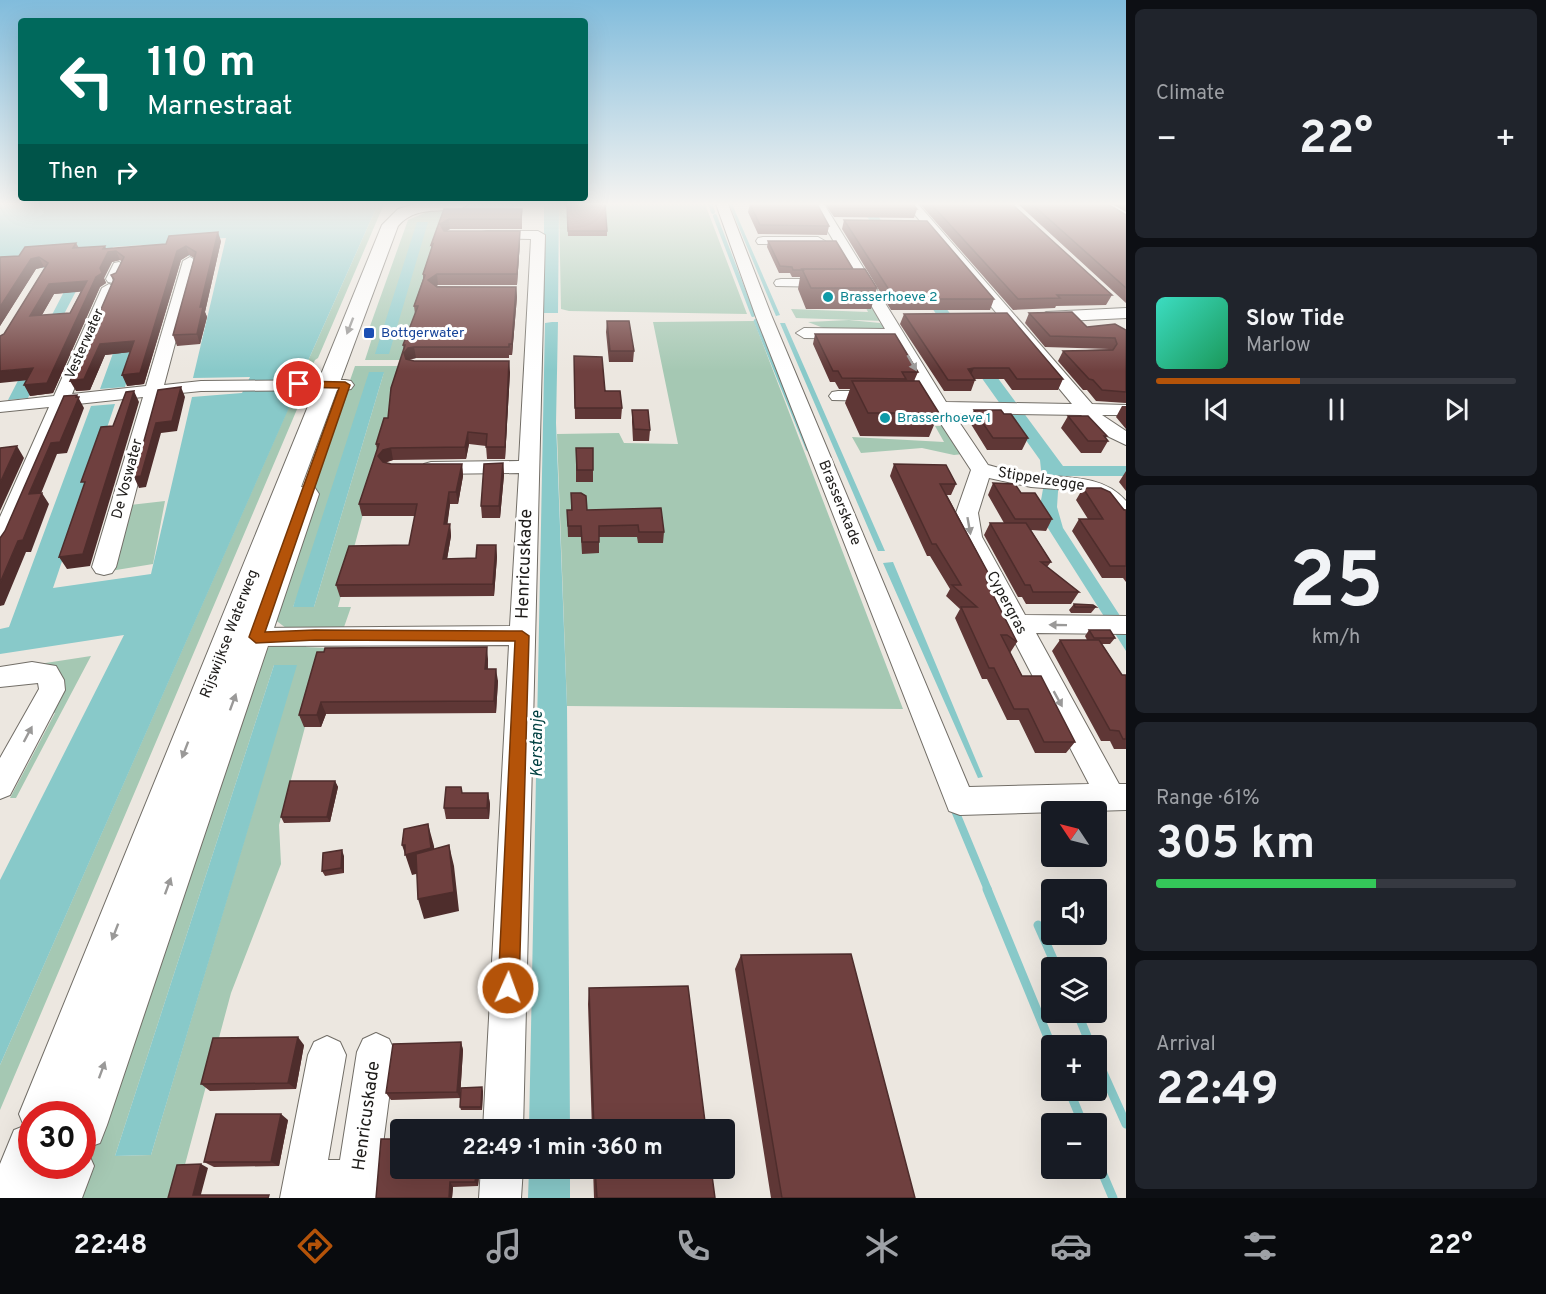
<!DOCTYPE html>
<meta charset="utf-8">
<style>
body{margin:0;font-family:Overpass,sans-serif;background:#20242c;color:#f1f3f6;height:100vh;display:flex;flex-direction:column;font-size:22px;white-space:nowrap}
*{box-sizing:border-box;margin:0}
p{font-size:20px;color:#9ea1a6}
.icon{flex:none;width:33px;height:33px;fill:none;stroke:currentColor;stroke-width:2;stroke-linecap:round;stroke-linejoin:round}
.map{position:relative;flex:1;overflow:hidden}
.panel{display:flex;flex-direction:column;gap:9px;padding:9px;background:#0d0f14;width:420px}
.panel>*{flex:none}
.guide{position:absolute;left:18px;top:18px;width:570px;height:183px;border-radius:6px;box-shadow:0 6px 24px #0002;background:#00695c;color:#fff;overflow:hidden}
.needle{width:39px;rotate:305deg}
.controls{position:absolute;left:1041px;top:801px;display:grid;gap:12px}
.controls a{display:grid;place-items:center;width:66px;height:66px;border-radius:6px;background:#171b24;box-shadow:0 6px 24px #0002;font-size:30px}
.speed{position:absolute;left:18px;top:1101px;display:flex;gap:12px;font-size:30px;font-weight:700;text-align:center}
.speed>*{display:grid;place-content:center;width:78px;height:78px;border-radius:50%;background:#171b24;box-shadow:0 6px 24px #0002;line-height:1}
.speed .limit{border:9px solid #d22;background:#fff;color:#111}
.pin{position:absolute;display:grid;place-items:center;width:51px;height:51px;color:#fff;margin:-26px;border:3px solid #fff;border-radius:50%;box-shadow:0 2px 6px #0007}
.me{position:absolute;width:66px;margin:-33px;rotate:2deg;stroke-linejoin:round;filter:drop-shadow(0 0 4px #0008)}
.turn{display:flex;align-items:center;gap:21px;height:126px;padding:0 30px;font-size:27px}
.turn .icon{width:78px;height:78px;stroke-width:2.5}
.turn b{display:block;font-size:42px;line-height:51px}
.then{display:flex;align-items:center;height:57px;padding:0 30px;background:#0003;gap:12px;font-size:22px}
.big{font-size:45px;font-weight:700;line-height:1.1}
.panel .widget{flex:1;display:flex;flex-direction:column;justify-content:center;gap:9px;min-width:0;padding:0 21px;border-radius:9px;background:#20242c}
.panel .dial{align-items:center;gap:0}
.dial b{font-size:78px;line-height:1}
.song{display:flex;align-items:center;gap:18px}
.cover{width:72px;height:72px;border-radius:9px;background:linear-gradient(135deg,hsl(170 70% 55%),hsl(150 70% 35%))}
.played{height:6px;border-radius:3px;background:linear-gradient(90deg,#b45309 40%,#363941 40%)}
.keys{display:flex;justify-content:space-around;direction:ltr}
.heat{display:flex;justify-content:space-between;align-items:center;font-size:33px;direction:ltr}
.charge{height:9px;border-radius:4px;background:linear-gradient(90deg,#34c759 61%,#363941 0)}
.trip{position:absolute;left:390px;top:1119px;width:345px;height:60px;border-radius:6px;background:#171b24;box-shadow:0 6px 24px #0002;font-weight:700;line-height:60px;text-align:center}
.dock{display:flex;height:96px;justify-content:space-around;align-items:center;background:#090b0e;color:#9ea1a6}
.dock .icon{width:42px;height:42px}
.dock .on{color:#b45309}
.dock b{font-size:27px;color:#f1f3f6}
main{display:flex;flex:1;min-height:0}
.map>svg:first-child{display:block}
.green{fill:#a5c8b3;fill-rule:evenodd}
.water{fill:#88c9c9}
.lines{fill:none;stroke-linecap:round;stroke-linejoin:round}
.stream-far3{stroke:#88c9c9;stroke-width:4}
.stream-far2{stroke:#88c9c9;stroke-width:4.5}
.stream-far1{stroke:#88c9c9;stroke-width:8}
.stream{stroke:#88c9c9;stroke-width:9}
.minor-casing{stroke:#726e67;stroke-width:2}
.major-casing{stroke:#726e67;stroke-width:2}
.minor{fill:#fff;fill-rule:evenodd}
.major{fill:#fff;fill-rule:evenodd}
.wall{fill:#5f3736;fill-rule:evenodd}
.shaded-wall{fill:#4e2d2c}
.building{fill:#6f403f;stroke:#4e2d2c;stroke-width:1.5;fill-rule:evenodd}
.oneway{fill:#9a9998}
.route{fill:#b45309;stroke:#753606;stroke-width:1.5}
.culture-dot{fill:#0f9aa8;stroke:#fff;stroke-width:2}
.transit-dot{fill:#1a4fb4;stroke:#fff;stroke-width:2}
.labels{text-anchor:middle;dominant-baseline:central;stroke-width:6;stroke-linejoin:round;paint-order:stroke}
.far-culture-label{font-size:14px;fill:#0d838f;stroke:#fff;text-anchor:start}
.far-transit-label{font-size:14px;fill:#164399;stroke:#fff;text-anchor:start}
.far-street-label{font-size:14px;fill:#1e1c1a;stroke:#fff}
.street-label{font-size:15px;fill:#1e1c1a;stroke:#fff}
.water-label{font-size:16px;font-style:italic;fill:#004041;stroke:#fff}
.near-street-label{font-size:18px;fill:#1e1c1a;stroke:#fff}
</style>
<main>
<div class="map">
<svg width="1126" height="1198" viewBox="0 0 1126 1198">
<rect width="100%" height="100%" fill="#ece7e0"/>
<path class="green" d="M378 204H384L318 358 315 360 307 377 283 378 285 373 303 372Z
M481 204H535L503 209 445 214 403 360H365L375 329H369L408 220 432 210Z
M536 204H705L747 314 569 311 561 309 559 205Z
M863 302H872L884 321 796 318 791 309 868 312Z
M849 320 880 323 888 331H831L808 322Z
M754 321 903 709 567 706 557 434 619 433 624 443 678 444 653 322Z
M355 366H403L338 607H351L343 630 286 628 274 619 307 504ZM384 372 314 607H293Z
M279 388H306L0 1110V1065L294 395 277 393Z
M935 426H946L963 454 954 455 922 448 861 453 852 437 944 442Z
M165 501 153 564 110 571 130 505Z
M307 643 306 647 326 648 279 825 281 864 231 993 176 1198H64L75 1166H82L83 1145 264 650 275 644ZM274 665H296L151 1155 115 1156Z
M91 656 16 798H10L55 713 46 714 62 690V677L54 669 0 670Z"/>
<path class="water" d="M0 204H378L303 372 285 374 277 393 295 394 0 1065V880L124 635 0 654V629L9 627 91 406 115 404 53 588 151 574 192 397 242 393 250 377 193 378 226 238 205 239 200 254 187 256 170 242 125 387 100 389 136 290 139 256 143 245 113 247 111 251 96 253 40 360 46 361 28 398 8 400 86 249 56 266 42 268 51 252 0 267Z
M729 204H732L780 315 776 316Z
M858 204H869L1063 466H1126V476H1059L1057 507 1063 528 1126 625V651L1046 525 1040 506 1043 489 1040 460Z
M559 205 558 313H544V206Z
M417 222H428L389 354H375Z
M552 322H558L556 423 567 706 570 1129 529 1130 545 323Z
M780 323H785L885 551H878Z
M369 372H384L314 607H293Z
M893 562 983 777 978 778 883 563Z
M274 665H297L151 1155 115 1156Z
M529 1169H570V1198H528Z"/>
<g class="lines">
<path class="stream-far3" d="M710 204 713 212
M715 216 753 315"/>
<path class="stream-far2" d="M756 321 808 449"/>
<path class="stream-far1" d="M954 808 988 890"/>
<path class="stream" d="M987 889 1052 1047
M1038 925 1057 968
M1077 1012 1091 1046
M1096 1057 1126 1124
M1069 1090 1083 1124
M1096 1158 1113 1198"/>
<g class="minor-casing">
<path id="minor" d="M716 204H728L772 317 969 787 1089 784 960 537 956 513 971 470 930 407 891 339 804 338 796 333 804 328 885 329 812 204H824L946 402 1072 404 906 204H918L1092 404 1126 405V415H1102L1126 431V445L1101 433 1081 415 953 413 988 465C1003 469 1019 474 1034 475 1066 478 1103 474 1126 501V522L1118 520 1104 502 1082 491 1031 487 989 478 978 513 982 537 1025 615 1126 616V634L1036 633 1119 784H1126V810L960 815 949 811 756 317Z
M487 231H538L545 235 523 1130H483L509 645 240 646 231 644 227 637 231 630 240 628 510 626 519 473 431 474 424 472 421 468 424 464 431 462 519 461 531 239 482 238 480 235 482 232Z
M763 237H818L825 241 818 245 758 244 756 241 758 238Z
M190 257 197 261 164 385 201 381 345 380 351 381 354 385 351 389 345 390 201 391 161 395 116 567 112 573 104 575 96 573 92 567 143 397 68 405 11 542 8 547 0 549V517L49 407 0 412V402L54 396 102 288 109 284 116 288 72 394 146 386 183 261Z
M119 262 126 266 118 282 113 283 108 282 106 279 114 263Z
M781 279H830L837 283 830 287 776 286 774 283 776 280Z
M1126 308V318L1046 322 1038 317 1046 312Z
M838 391H879L885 392 888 396 885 400 879 401 832 400 829 396 832 392Z
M32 662 56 666 64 680 65 690 10 795 0 799V758L39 689 38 683 0 687V667Z
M376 1033 389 1039 395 1052 376 1198H280L308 1055 314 1042 327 1036 340 1042 346 1055 328 1160H340L357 1052 363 1039Z
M481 1168H523L521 1198H479Z"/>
</g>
<g class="major-casing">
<path id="major" d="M415 204H468C455 217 419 201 398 226L301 487 315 488 319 494 107 1125 100 1143 86 1148 94 1166 82 1198H0V1164L14 1130 24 1126 19 1114 382 225 398 209ZM32 1114H82V1166H32Z"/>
</g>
<use href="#minor" class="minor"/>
<use href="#major" class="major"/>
</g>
<path class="wall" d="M567 204 607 231V236H568Z
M750 204 829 226 827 235 758 234 748 212Z
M825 204H913L917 209 914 218 834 217Z
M920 204H1012L1112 295 1106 305 1056 306 1055 308 1013 310Z
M1018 204H1108L1126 215V303Z
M1112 204H1126V212Z
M444 209H522V229H450L447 231H520V241L517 285H438L436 286 516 287 517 297 512 355H509V358H416L409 360 414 361 510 372 505 459H487L486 446 469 444 466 459 393 460 385 463 391 464H462L463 476 458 504H450L447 524H450L451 536 447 559 476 558 496 545 497 557 494 596 340 597 336 585 409 545 415 516H362L359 504 377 450 376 444 388 418 404 349 403 345 415 314 414 306 423 279V274L431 249V245Z
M844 220 994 299 990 310H891L842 229Z
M221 241 205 312 207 317 200 344 177 346 173 335 194 258 189 255 181 260 144 384 127 386 130 352 105 355 90 390 76 391 113 281 111 275 116 273 122 262 120 260 112 262 104 278 106 283 100 287 53 393 30 396 27 380 4 334 45 267 36 269 0 326V257L19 256 76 243 79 248 106 249ZM81 291 70 313 42 315 54 294Z
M768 241 853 269 877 288 871 309H806L798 289 800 277H792L790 273H779L767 247Z
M1029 313 1087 327 1126 330V403L1096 401 1087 390H1083L1058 361 1063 351 1109 349 1045 347 1025 323Z
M904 314 1063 379 1058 390H1012L1004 379H975V380L971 391H944L900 324Z
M607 321 634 351 633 362H609L606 332Z
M815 334 918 372 914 381 939 413 929 437 860 436 845 403 850 389H839L835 382H830L813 344Z
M574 356 622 408 621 419H575Z
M1122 406H1126V429L1116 417Z
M632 410 650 430 649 441H633L632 422Z
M974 410 1004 414 1028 438 1022 450H987L969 421Z
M1068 416 1107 436 1106 438 1108 441 1101 453H1081L1061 428Z
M576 448 593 470V482H576Z
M503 463 504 475 500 518H482L481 506Z
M894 464 956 484 951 495H947L992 580 988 586 1017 642 1010 653 1022 676 1075 742 1066 753H1035L1019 720H1007L987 679H982L955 618 960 609 946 596 950 589 930 556H927L890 476Z
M1126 471V491L1119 482Z
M993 483 1021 493 1052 519 1046 531 1031 530 1051 562 1047 567 1079 592 1071 604H1026L1022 597H1018L984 535 990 523H1004L988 495Z
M1083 488 1126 510V582L1123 578H1102L1072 531 1079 519H1088L1076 500Z
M571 493 587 510 664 532 663 543H638L637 537H599V553L582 554 581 537H568L567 510H571Z
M1074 604 1096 607 1091 613H1071L1069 610Z
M1089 630 1115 638 1110 644H1102L1122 675H1126V749H1114L1110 741H1101L1052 651 1060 640H1087L1085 636Z
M317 652 488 659V669L498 681 496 713 326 714 321 727H304L299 715Z
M335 781 338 787 330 822 284 823 281 817Z
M488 793 490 804 489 819H446L444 808Z
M344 856V873L325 876 322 871Z
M741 955 915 1198H771L735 969Z
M589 988 706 1130H592L588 1004Z
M461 1042 463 1050 460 1098 391 1100 386 1093Z
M304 1045 296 1089 210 1091 201 1084Z
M483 1091 482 1110H461L460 1107Z
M288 1120 279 1166 214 1167 204 1162Z
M400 1168H480L478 1186 453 1187 452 1198H376Z
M593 1168H711L715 1198H594Z"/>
<path class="shaded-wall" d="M449 219 450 229 441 234 440 224Z
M520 231V241L517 285V274Z
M218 232 221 241 205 312 207 317 200 344 197 334 200 307Z
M105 246 108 253 116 251 120 260 112 262 104 278 100 268 103 249Z
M186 246 189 255 181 260 144 384 127 386 122 375 177 251Z
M39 257 44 267 36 269 0 326V307L31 259Z
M102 273 106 283 100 287 53 393 30 396 24 385 89 291 54 294 35 327 30 316 49 284 96 277Z
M437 274 438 285 429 290 428 280Z
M516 287 517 297 512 355V344Z
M134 341 139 351 105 355 90 390 76 391 70 381 100 344Z
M414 347 416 358 410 359 406 364 404 353 408 348Z
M509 361 510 372 505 459V447Z
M33 368 39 379 0 383V371Z
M974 368 969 379 968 369Z
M181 387 185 397 177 431 161 433 146 487 139 488 134 477 156 423Z
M134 391 139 402 90 566 67 569 59 557Z
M77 395 84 408 67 453 57 454 36 506 29 494 51 443Z
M468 432 469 444 466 459 465 447Z
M17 446 24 458 0 511V483Z
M391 448 393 460 385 462 381 468 378 456 383 450Z
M503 463 504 475 500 518 499 506Z
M462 464 463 476 458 504 456 492Z
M449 492 450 504 446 536 444 524Z
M42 493 49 504 31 552H26L4 605 0 606V583L18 541Z
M450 524 451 536 445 571 443 559Z
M496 545 497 557 494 596 493 584Z
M487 647 488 659 487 681 485 669Z
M496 669 498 681 496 713 494 701Z
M321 702 326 714 321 727 317 715Z
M335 781 338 787 330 822 327 817Z
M488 793 490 804 489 819 487 808Z
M428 824 434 846 436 869 412 875 402 845H405Z
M449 845 454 866 459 911 424 919 418 899Z
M342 850 344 856V873L341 868Z
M298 1037 304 1045 296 1089 288 1083Z
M461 1042 463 1050 460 1098 457 1092Z
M482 1087 483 1091 482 1110 481 1107Z
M281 1114 288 1120 279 1166 271 1162Z
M201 1164 208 1168 200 1198 193 1195Z
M477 1168H480L478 1186 475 1182Z
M450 1182 453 1187 452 1198H449Z"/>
<path class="building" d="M567 204H605L607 231H568Z
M750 204H817L829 226 760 225Z
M834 204H913L917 209 837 208Z
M931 204H1012L1112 295H1057L1060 298 1018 299Z
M1032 204H1108L1126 215V288Z
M444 209H522L521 219H449L440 224 444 231H520L517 274H437L428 280 437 287H516L512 344H509V347H414L408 348 404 353 406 359 414 361H509L505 447H486L487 434 468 432 465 447 391 448 383 450 378 456 383 462 391 464H462L456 492H449L444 524H450L443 559 476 558 477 545H496L493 584 336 585 349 546 409 545 417 504H359L379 444H376L384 418H388L391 388 405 345H403L418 306H414L425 275 423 274 433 244 431 245Z
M844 220 927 221 994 299H895Z
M218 232 200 307H203L197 334 173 335 196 252 186 246 177 251 140 373 122 375 134 341 100 344 84 379 70 381 114 279 111 275 116 273 124 257 116 251 108 252 100 268 102 273 96 277 47 383 24 385 33 368 0 371V336L4 334 48 263 39 257 31 259 0 307V257L19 256 25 247 76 243 73 248 105 246 103 249 166 244 169 236ZM87 281 70 313 30 316 49 284Z
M768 241H836L853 269H802L803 270H793L792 267 780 266Z
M802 269H865L877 288H811Z
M1072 312 1087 327 1115 324 1126 330V392L1102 390 1093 380 1089 379 1063 351 1113 350 1117 344 1115 338 1050 336 1029 313Z
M1007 313 1063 379H1017L1009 368H974L968 369 975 380H948L904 314Z
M607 321H629L634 351H610Z
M815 334H895L918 372H902L906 379 842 378 838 371H833Z
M574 356 602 357 605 391H620L622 408H575Z
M852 381H919L939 413H868Z
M181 387 172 421 156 423 141 476 134 477 158 390Z
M134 391 83 554 59 557 85 482H81L101 427 113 426 126 392Z
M77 395 76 397H79L60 442 51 443 29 494 42 493 23 540 18 541 0 583V538L5 531 64 396Z
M632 410H648L650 430 634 429Z
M974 410H1001L1004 414H1011L1028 438H993Z
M1068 416H1088L1107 436H1104L1108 441H1088Z
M17 446 0 483V448Z
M576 448H593V470H577Z
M503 463 499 506H481L484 464Z
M894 464 946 465 956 484H940L992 580 986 579 988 585 1017 642 1007 635H1001L1022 676H1041L1075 742H1044L1028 709H1014L994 668H989L961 607H977L952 585H961L936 544H932Z
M993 483 1015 484 1021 493H1035L1052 519H1015Z
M1083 488H1101L1110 492 1124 510H1126V566H1110L1079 519H1103Z
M571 493H581L586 496 587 510 661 508 664 532H639L638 525 599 526V542H582L581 526H568L567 510H572Z
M990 523H1026L1051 562H1041L1079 592H1033L1030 585H1025Z
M1074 604 1093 605 1096 607H1075Z
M1089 630H1110L1115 638H1094Z
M1060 640H1099L1122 675H1126V739H1123L1119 731 1110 730Z
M487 647 485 669H496L494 701 321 702 317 715H299L317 652H324L325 648Z
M290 781H335L327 817H281Z
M446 787H461L462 793H488L487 808H444Z
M428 824 431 848 405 855V845H402L404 829Z
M449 845 454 892 418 899 416 854Z
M342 850 341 868 322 871 323 853Z
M851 954 915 1198H782L741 955Z
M688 986 706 1130H594L589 988Z
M298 1037 288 1083 201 1084 213 1038Z
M461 1042 457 1092 386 1093 393 1044Z
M482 1087 481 1107H460L461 1088Z
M216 1114H281L271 1162H204Z
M381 1139H400V1168H477L475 1182H450L449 1198H376Z
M201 1164 193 1195H269L268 1198H168L177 1165Z
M595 1168H711L715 1198H597Z"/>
<defs><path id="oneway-solid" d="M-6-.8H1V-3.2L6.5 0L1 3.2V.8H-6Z" transform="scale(1.5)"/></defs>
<g class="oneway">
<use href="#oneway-solid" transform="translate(350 326) rotate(111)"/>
<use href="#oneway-solid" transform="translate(912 363) rotate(60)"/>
<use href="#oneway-solid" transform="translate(969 526) rotate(80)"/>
<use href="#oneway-solid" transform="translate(1058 625) rotate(-179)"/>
<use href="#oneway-solid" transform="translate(1058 699) rotate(61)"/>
<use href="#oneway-solid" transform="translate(233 702) rotate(-70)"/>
<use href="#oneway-solid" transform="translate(28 734) rotate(-62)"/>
<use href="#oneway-solid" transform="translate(185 750) rotate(111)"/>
<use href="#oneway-solid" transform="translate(168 886) rotate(-70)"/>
<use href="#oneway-solid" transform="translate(115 932) rotate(111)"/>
<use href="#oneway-solid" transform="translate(102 1070) rotate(-70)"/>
</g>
<linearGradient id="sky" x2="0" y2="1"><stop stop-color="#81bcdc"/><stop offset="0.55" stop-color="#f6f4f1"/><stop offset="1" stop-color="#f6f4f1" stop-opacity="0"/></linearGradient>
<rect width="1126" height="371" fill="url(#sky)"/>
<path class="route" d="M299 381 345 382 350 385 265 632 315 630 522 631 529 636 519 988 516 996 508 999 501 996 498 988 515 641 315 640 256 643 249 637 339 388 296 387V382Z"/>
<g class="culture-dot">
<circle cx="828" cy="297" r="6"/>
<circle cx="885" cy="418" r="6"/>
</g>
<rect class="transit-dot" x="363" y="327" width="12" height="12" rx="3"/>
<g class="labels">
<g class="far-culture-label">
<text x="840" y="297">Brasserhoeve 2</text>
<text x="897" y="418">Brasserhoeve 1</text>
</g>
<g class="far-transit-label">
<text x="381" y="333">Bottgerwater</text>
</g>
<g class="far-street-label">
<text transform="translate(85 344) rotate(-66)">Vesterwater</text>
</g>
<g class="street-label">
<text transform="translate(128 479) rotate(-75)">De Voswater</text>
<text transform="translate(1041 480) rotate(9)">Stippelzegge</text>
<text transform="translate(839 503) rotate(68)">Brasserskade</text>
<text transform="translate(1006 603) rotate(62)">Cypergras</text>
<text transform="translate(230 634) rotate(-69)">Rijswijkse Waterweg</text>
</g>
<g class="water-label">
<text transform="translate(538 744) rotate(-90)">Kerstanje</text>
</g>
<g class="near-street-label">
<text transform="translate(525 564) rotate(-88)">Henricuskade</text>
<text transform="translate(367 1116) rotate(-82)">Henricuskade</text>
</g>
</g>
</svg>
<div class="controls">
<a><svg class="needle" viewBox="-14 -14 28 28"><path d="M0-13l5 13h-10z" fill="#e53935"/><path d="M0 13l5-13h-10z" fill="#9ea1a6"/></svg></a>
<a><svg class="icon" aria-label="sound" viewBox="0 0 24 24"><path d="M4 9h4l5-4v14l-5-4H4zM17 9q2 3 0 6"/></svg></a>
<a><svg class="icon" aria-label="layers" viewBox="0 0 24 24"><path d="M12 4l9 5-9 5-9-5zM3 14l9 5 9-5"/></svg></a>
<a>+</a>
<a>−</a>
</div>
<div class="speed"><div class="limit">30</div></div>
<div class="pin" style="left:299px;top:384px;background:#d93025"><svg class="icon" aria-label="arrive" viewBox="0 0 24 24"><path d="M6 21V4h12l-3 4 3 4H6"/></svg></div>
<svg class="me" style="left:508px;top:988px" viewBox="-20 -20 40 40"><circle r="17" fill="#b45309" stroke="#fff" stroke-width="3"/><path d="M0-11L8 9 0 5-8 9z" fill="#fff"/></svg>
<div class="trip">22:49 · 1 min · 360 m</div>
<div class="guide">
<div class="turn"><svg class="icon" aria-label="left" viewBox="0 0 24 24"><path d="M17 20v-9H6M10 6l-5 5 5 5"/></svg><div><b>110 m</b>Marnestraat</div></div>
<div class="then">Then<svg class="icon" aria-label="right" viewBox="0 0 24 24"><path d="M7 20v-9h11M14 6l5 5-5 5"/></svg></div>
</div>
</div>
<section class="panel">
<div class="widget"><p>Climate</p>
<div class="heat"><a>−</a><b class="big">22°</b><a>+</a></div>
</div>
<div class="widget">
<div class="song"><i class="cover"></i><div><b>Slow Tide</b><p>Marlow</p></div></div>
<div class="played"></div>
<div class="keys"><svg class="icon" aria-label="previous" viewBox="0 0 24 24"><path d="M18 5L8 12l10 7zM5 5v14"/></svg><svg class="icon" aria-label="pause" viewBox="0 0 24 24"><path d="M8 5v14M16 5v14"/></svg><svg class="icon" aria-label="next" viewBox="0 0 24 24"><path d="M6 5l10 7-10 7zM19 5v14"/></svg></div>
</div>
<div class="widget dial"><b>25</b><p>km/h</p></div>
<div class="widget"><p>Range · 61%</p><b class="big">305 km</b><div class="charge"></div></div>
<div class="widget"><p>Arrival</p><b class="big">22:49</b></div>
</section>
</main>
<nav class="dock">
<b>22:48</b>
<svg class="icon on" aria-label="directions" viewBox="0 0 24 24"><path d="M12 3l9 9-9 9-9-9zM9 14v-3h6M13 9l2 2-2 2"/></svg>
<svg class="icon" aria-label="music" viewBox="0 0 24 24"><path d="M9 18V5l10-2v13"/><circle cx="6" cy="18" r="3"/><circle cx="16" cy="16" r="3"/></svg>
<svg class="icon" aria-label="phone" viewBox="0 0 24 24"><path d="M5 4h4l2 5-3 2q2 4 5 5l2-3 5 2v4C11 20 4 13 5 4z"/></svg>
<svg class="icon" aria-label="climate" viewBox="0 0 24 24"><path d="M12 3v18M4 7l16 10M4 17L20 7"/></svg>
<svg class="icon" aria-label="car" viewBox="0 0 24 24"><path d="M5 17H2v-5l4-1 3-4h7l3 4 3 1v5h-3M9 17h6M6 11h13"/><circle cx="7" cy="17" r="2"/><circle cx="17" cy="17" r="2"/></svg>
<svg class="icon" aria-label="filters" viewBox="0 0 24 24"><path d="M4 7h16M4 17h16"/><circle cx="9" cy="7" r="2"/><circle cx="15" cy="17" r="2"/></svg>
<b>22°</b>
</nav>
